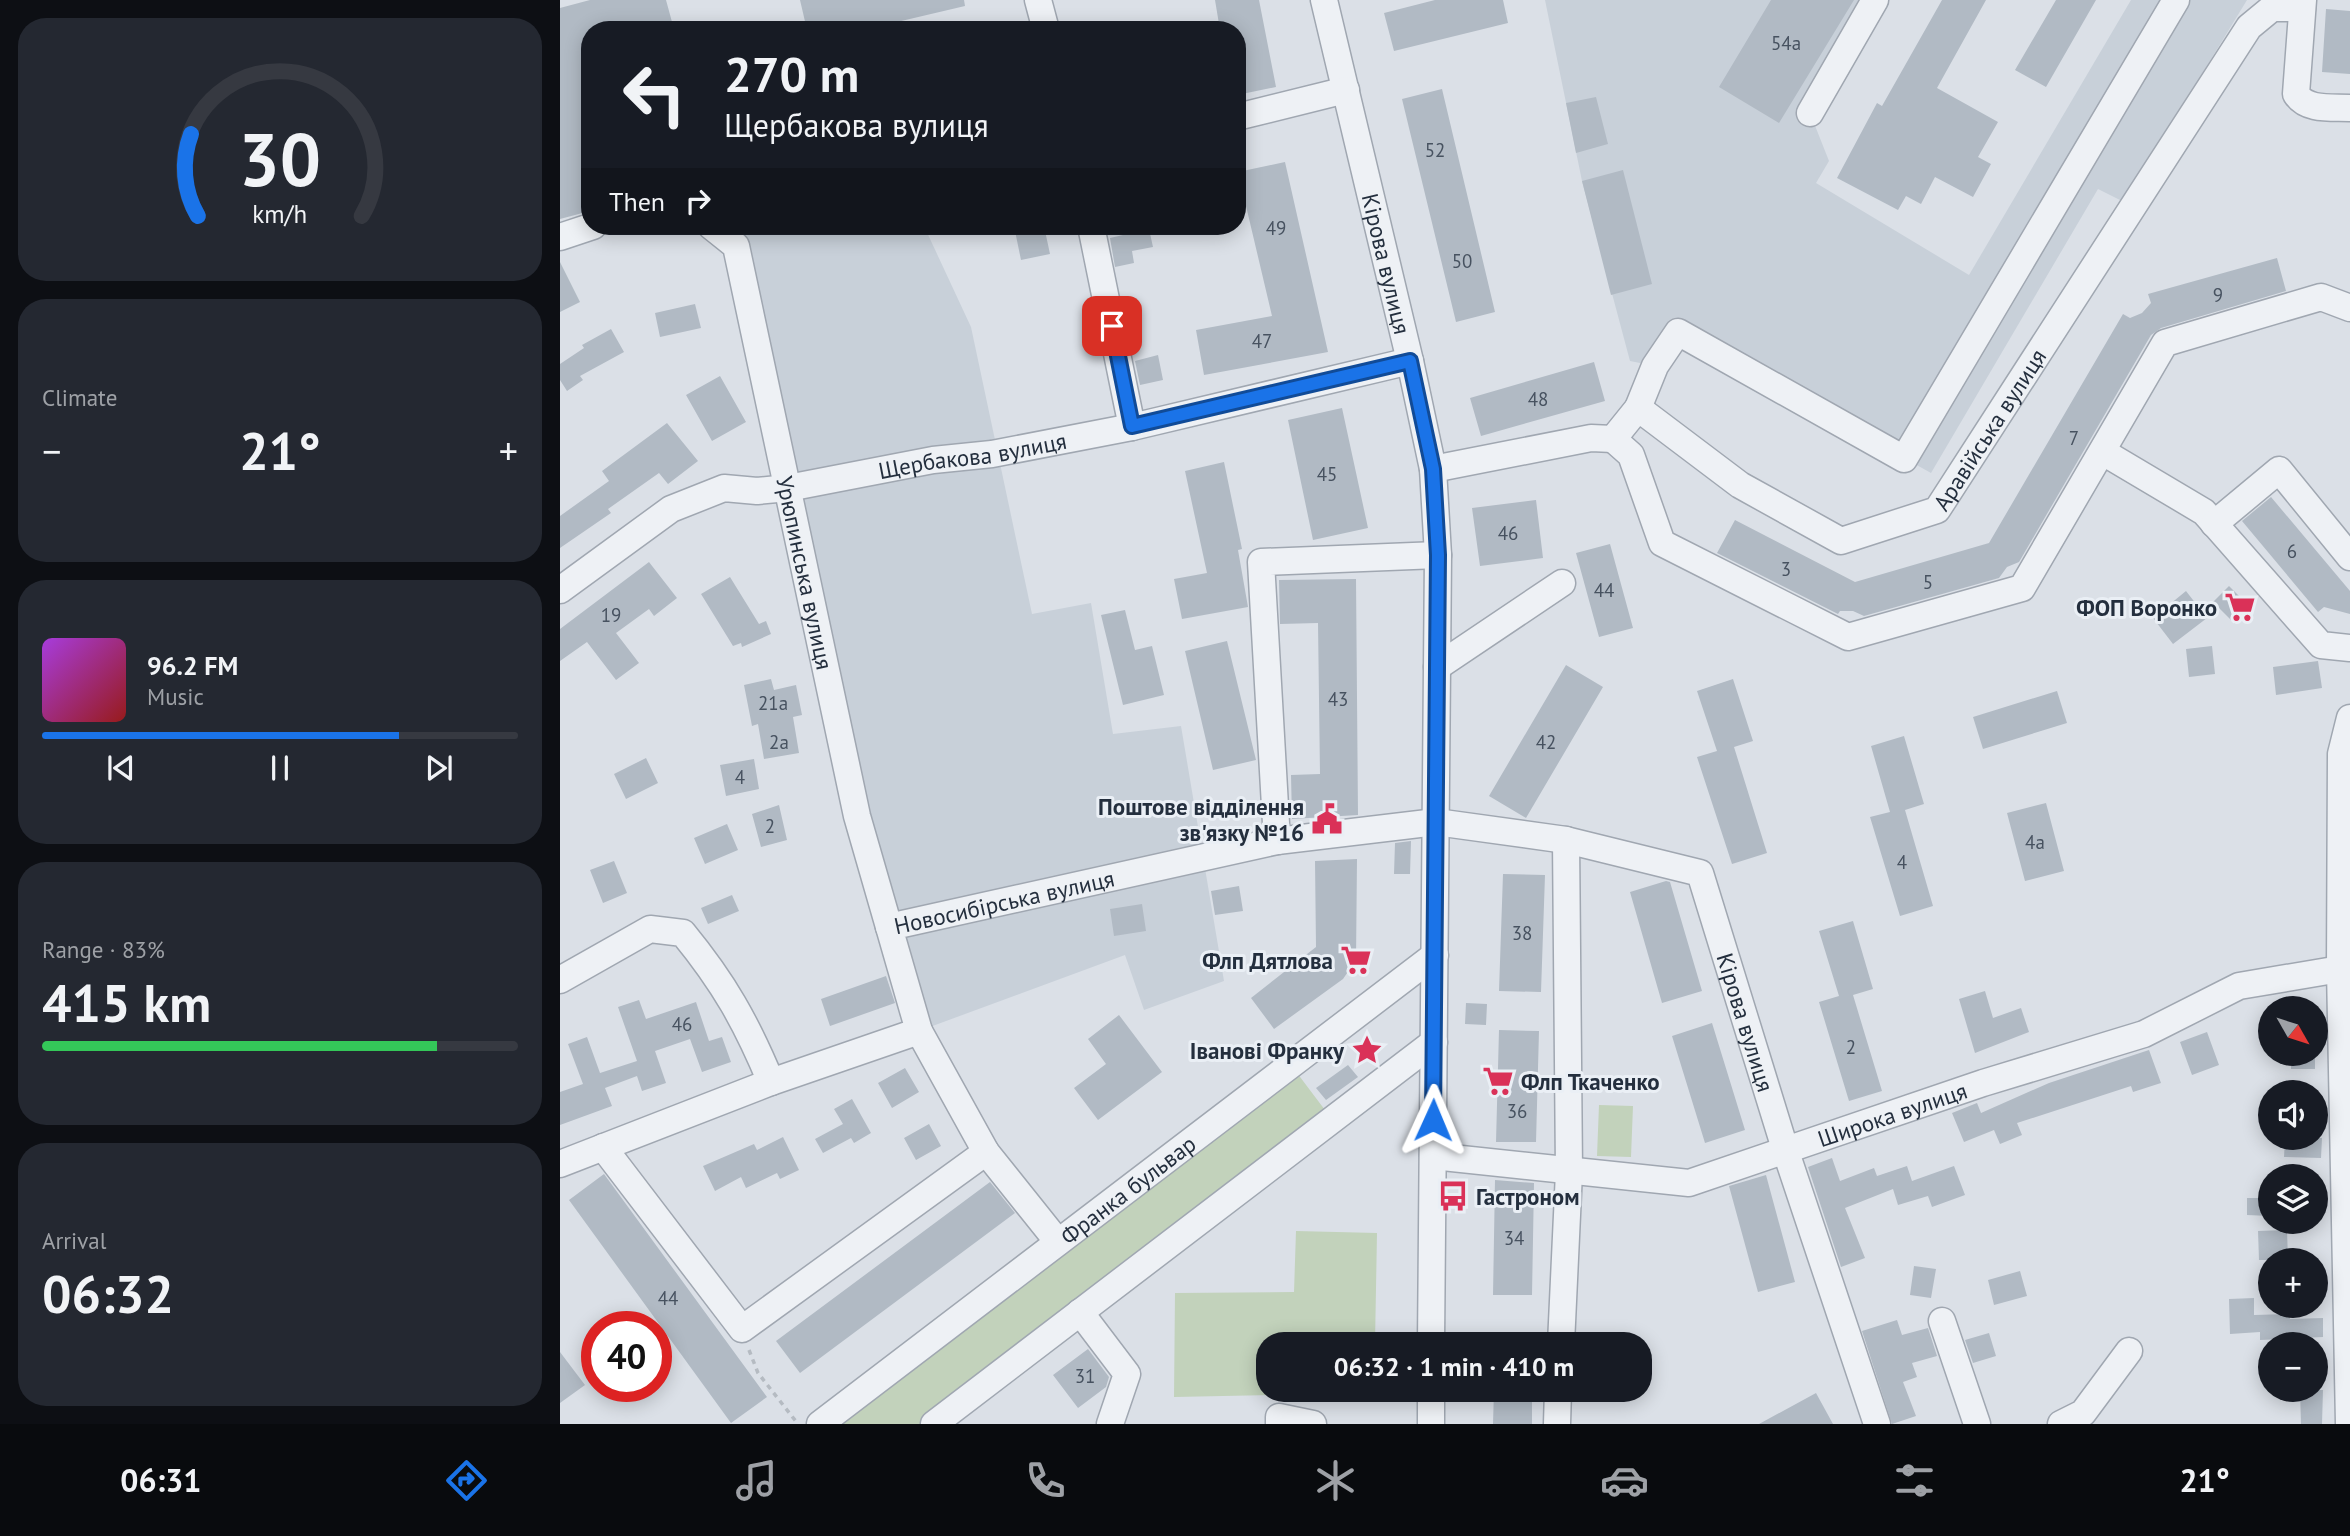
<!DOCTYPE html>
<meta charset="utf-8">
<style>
body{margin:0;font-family:"PT Sans",sans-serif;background:#242831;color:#f1f3f6;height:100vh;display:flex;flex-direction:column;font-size:26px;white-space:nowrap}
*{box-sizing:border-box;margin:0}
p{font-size:23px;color:#9ea1a6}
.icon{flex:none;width:38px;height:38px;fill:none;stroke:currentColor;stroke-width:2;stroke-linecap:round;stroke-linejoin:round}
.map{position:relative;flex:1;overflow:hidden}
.panel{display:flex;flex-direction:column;gap:18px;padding:18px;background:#0d0f14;width:560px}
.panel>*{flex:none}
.top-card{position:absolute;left:21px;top:21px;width:665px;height:214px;border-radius:28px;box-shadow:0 4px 18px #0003;background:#171b24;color:#f1f3f6;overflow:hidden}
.needle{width:46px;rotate:129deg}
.fabs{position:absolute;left:1698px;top:996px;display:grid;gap:14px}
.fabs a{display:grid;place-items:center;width:70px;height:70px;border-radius:50%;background:#171b24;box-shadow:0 4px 18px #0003;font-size:35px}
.speed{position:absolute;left:21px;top:1311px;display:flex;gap:14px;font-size:35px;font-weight:700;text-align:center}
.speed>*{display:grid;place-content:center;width:91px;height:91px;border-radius:50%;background:#171b24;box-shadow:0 4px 18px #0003;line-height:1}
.speed .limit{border:10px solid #d22;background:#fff;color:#111}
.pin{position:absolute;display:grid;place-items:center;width:60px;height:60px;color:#fff;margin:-30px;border-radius:14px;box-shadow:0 4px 10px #0006}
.me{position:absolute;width:77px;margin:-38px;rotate:1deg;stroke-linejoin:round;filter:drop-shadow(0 0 5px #0008)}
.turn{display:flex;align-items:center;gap:24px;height:147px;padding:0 28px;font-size:32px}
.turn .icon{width:91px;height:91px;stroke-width:2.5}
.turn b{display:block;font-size:49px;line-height:60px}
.then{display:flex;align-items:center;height:66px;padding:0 28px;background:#0003;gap:14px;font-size:26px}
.big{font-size:52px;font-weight:600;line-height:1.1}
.panel .card{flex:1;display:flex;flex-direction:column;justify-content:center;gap:10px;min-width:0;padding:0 24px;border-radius:28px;background:#242831}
.panel .dial{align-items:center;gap:0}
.dial svg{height:182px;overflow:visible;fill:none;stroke:#363941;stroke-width:7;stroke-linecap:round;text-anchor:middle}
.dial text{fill:#f1f3f6;stroke:none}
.song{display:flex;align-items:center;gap:21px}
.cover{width:84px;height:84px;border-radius:10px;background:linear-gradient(135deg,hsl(280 70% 55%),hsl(0 70% 35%))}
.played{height:7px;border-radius:4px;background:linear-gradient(90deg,#1a73e8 75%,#363941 75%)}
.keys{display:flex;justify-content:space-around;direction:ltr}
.heat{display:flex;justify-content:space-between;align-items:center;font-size:38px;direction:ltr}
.charge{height:10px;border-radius:5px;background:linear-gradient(90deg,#34c759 83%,#363941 0)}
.trip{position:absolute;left:696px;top:1332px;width:396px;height:70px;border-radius:28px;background:#171b24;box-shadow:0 4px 18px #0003;font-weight:600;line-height:70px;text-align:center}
.dock{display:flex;height:112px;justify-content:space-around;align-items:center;background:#090b0e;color:#9ea1a6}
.dock .icon{width:49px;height:49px}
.dock .on{color:#1a73e8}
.dock b{font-size:32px;color:#f1f3f6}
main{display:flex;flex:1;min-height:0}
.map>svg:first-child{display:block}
.built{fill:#c8d0d9}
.green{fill:#c2d2bb}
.building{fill:#b1bac4}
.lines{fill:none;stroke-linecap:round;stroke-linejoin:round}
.minor-casing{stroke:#a0a7b1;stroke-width:29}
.path{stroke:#b5bbc2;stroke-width:3.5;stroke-dasharray:5 5;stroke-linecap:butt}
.minor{stroke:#eef1f5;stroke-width:26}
.route-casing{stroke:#114b97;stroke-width:18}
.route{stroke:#1a73e8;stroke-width:12}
.labels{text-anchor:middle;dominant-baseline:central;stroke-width:6;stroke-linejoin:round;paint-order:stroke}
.number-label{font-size:19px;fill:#475260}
.street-label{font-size:23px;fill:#242f3e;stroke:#eaeff5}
.poi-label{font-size:23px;font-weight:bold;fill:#242f3e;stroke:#eaeff5;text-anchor:end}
</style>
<main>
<section class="panel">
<div class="card dial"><svg viewBox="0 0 100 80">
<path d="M14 69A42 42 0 1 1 86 69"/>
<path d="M14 69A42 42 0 0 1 11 33" stroke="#1a73e8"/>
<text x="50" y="56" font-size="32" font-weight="700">30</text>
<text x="50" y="72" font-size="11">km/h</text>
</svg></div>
<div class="card"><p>Climate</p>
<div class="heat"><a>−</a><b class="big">21°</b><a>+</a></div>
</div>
<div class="card">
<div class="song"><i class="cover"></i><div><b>96.2 FM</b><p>Music</p></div></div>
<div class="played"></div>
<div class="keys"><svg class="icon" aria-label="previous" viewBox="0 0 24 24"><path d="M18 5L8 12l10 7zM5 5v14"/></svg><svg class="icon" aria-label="pause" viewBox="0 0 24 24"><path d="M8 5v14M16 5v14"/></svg><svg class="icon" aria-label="next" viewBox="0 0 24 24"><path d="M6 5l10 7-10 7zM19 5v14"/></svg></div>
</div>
<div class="card"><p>Range · 83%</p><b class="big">415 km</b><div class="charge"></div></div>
<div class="card"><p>Arrival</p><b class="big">06:32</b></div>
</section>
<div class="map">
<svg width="1790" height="1424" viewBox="0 0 1790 1424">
<rect width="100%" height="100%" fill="#dbe0e7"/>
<path class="built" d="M985 0H1315L1250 113 1269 161 1256 183 1409 275 1571 0H1687L1564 202 1538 189 1371 473 1118 332 1095 366 1070 361 1022 181Z
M151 226H364L411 327 472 614 531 603 553 734 621 726 664 981 584 1010 565 955 359 1031 176 246Z"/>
<path class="green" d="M731 1065 771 1118 374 1424H260Z
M1039 1105 1073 1106 1071 1157 1037 1156Z
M736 1231 817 1233 815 1344H709V1390H814L813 1393 614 1397 615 1293 734 1292Z"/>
<path class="building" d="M30 0H106L112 22 85 30H30V211L0 219V8Z
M240 0H404L405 6 303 30H247Z
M655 0H699L716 87 677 95V30H660Z
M875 0H943L948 23 834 51 824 13Z
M1211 0H1294L1219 123 1159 87Z
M1382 0H1426L1377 88 1438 122 1418 157 1431 164 1413 197 1375 177 1361 204 1346 196 1338 210 1277 178 1317 103 1322 106Z
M1496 0H1536L1486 87 1455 70Z
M1766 9 1790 11V74L1762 72Z
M882 89 935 312 896 322 842 99Z
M1036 97 1048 144 1016 153 1006 103Z
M725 162 768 352 644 375 636 330 712 316 678 172Z
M1063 170 1092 284 1051 295 1022 181Z
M454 226H484L490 254 461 260Z
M589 229 593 247 572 251 574 263 555 267 550 238Z
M1717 258 1726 291 1601 328 1591 335 1459 562 1447 567 1439 578 1304 616 1293 611H1280L1278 614 1157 553 1175 520 1295 582 1429 543 1563 314 1570 318 1582 313 1591 303 1588 294Z
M0 262 20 302 0 312Z
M135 304 141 328 100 337 95 313Z
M51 329 64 352 20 376 23 380 7 391 0 380V364L24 348 22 345Z
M598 355 603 380 580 385 575 361Z
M1034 362 1045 401 921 436 910 398Z
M160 376 186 422 152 441 126 395Z
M782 408 808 528 753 540 728 420Z
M107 423 138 461 108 484 99 473 48 509 51 513 0 548V516L49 481 42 471Z
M664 462 682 549 678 550 688 607 622 619 614 579 647 573 625 471Z
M1711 497 1790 591V614L1764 607 1758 612 1682 521Z
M976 500 983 558 920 566 912 508Z
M1050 544 1073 628 1039 637 1016 553Z
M89 562 117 598 94 616 89 609 56 633 79 663 56 680 27 642 0 661V629Z
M170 577 199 624 206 621 211 634 182 647 181 643 173 646 141 594Z
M796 579 798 815 732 819 731 775 760 774 758 623 720 624 719 580Z
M1669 586 1691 608 1675 624 1653 602Z
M1626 591 1647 618 1613 644 1593 618Z
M565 610 575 650 592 646 604 695 563 705 541 615Z
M667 641 696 760 653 770 625 651Z
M1652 646 1655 674 1629 677 1626 649Z
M1758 661 1762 688 1716 695 1713 667Z
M1006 665 1043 687 966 818 929 796Z
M211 679 214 690 236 685 242 715 233 717 239 753 204 759 198 724 192 726 184 685Z
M1173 679 1193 741 1174 747 1207 853 1172 864 1137 757 1157 751 1137 691Z
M1497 691 1507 723 1423 749 1413 717Z
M1344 736 1364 804 1345 810 1373 906 1340 916 1310 817 1330 812 1311 746Z
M86 758 98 783 66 799 54 774Z
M194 759 199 789 166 796 160 765Z
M1486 803 1504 871 1465 881 1447 813Z
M219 805 227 840 201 847 192 814Z
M167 824 178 850 145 864 134 838Z
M851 841 850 874H834L835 843Z
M797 859 796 960 783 979 714 1029 691 998 756 947 755 861Z
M54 861 67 893 43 903 30 870Z
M943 874 985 875 981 992 939 991Z
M1106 881 1110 882 1142 991 1102 1003 1070 892Z
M679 886 683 911 655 915 651 891Z
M172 895 179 911 148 924 141 908Z
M582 904 586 931 554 936 550 909Z
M1293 921 1313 989 1293 995 1322 1091 1289 1101 1259 1002 1279 996 1259 931Z
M326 976 335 1003 270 1026 261 999Z
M1425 991 1433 1018 1461 1008 1469 1032 1415 1053 1399 999Z
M79 1000 86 1019 136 1002 149 1041 162 1037 171 1062 142 1072 130 1039 95 1051 106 1083 82 1091 77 1076 45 1088 52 1106 0 1125V1092L23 1084 8 1044 27 1037 40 1073 77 1061 58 1007Z
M906 1003 927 1004 926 1025 905 1024Z
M559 1015 602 1072 538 1120 514 1088 546 1064 528 1039Z
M1152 1023 1185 1130 1145 1143 1112 1036Z
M939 1030 979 1031 976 1142H936Z
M1647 1032 1659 1065 1632 1075 1620 1042Z
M1589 1050 1601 1083 1573 1092 1571 1086 1457 1123 1462 1135 1440 1144 1434 1130 1404 1142 1392 1113 1417 1103 1421 1113 1489 1083Z
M1731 1054H1755V1069H1731Z
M788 1065 798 1077 766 1100 756 1088Z
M345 1068 359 1092 332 1108 318 1083Z
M292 1099 311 1133 294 1143 291 1138 263 1153 255 1139 283 1124 274 1109Z
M369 1124 381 1146 356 1160 344 1138Z
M223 1137 239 1170 220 1179 217 1173 186 1188 181 1177 155 1191 143 1166 194 1144 197 1150Z
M1725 1138H1762L1761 1158 1724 1157Z
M1272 1158 1280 1181 1314 1168 1317 1176 1347 1166 1352 1181 1394 1166 1405 1195 1372 1207 1368 1196 1338 1205 1333 1189 1285 1208 1305 1258 1281 1267 1248 1167Z
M44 1174 207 1397 171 1423 9 1200Z
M1206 1175 1235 1282 1198 1292 1169 1186Z
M935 1180 974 1183 972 1295H933Z
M430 1182 455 1213 240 1373 216 1341Z
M1687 1198H1710V1216L1687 1215Z
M1727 1230 1728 1260H1699L1698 1231Z
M1354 1266 1376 1269 1371 1298 1350 1295Z
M1460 1271 1467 1296 1434 1305 1428 1280Z
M1694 1298V1315L1730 1314V1319L1763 1318V1337L1700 1340V1332L1670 1334 1669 1299Z
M1337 1320 1342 1335 1368 1328 1377 1356 1352 1363 1357 1377 1343 1382 1356 1416 1332 1424 1302 1331Z
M1429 1333 1436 1356 1413 1363 1405 1340Z
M528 1349 549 1377 546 1387 518 1408 493 1375Z
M0 1352 25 1385 0 1403Z
M934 1390H972V1424H933Z
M1740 1390H1763L1762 1424H1741Z
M1256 1393 1273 1424H1199Z"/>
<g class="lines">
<g class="minor-casing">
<g id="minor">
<path d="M478 0 486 30"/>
<path id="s1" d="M764 0 850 361 873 469 878 555 871 1344"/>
<path d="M1743 0 1736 94C1747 111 1772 107 1790 108"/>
<path d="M1250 113 1315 0"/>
<path d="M677 117 786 90"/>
<path id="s2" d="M151 226 176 246 297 816 329 927"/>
<path d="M531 226 572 427"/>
<path d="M0 237 33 226"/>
<path d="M1078 408 1095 366 1118 332 1344 459 1616 0"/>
<path d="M1053 439 1071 455 1102 543 1288 637 1462 588 1605 343 1761 297 1790 308"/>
<path d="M1543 452 1644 512 1761 645 1790 648"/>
<path id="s3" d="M873 469 1031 438 1053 439 1078 408 1180 485 1281 541 1377 510 1689 27 1712 8H1742"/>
<path d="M1654 524 1719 470 1790 557"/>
<path id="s4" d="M0 590 111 509 164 488 197 491 228 488 373 460 432 454 572 427 850 361"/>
<path d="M877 667 1002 583"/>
<path d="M717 841 701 562 878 555"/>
<path d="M0 980 90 929 123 933C164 983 186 1022 211 1082"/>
<path d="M359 1031 426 1152 498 1242"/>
<path d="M43 1147 182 1329 426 1152"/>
<path id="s5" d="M873 1156 1129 1183 1423 1083 1584 1034 1679 986 1780 969"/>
<path id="s6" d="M0 1164 211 1082 359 1031 329 927 717 841 876 822 1006 840 1140 873 1226 1152 1317 1424"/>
<path d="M520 1312 567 1374 550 1424"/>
<path d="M1382 1321 1417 1424"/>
<path d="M1001 1344 1009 1172 1006 840"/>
<path id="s7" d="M260 1424 875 955"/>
<path d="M374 1424 874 1042"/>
<path d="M719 1424V1417L753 1424"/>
<path d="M871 1424V1390"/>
<path d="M997 1424 998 1390"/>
<path d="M1501 1424 1523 1413 1569 1351"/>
<path d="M1789 1424 1780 969 1781 754 1790 718"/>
</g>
</g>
<path class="path" d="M189 1350 198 1373 238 1424"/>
<use href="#minor" class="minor"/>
</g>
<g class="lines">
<g class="route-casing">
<path id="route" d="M552 326 572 426 850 361 873 469 878 555 873 1120"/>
</g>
<use href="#route" class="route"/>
</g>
<defs>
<g id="supermarket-bare" transform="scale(2.415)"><path d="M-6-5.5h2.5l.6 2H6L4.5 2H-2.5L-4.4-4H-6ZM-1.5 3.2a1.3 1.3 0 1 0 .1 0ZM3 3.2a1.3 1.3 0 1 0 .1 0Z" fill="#da3158" stroke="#eaeff5" stroke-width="2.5" paint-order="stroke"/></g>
<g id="civic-bare" transform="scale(2.415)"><path d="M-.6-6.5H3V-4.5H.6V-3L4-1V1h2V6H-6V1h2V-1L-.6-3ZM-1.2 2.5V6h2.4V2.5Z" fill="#da3158" stroke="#eaeff5" stroke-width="2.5" paint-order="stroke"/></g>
<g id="sight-bare" transform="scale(2.415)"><path d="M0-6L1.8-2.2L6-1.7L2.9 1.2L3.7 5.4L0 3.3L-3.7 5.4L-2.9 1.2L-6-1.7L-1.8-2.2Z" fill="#da3158" stroke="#eaeff5" stroke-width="2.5" paint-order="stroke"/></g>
<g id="bus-bare" transform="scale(2.415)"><path d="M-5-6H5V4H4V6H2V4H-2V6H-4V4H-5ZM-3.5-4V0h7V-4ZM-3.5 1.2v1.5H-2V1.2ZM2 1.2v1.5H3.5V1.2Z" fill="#da3158" stroke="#eaeff5" stroke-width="2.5" paint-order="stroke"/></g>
</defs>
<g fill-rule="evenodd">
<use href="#supermarket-bare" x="1680" y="607"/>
<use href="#civic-bare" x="767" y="819"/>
<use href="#supermarket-bare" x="796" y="960"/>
<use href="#sight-bare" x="807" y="1050"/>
<use href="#supermarket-bare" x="938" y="1081"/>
<use href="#bus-bare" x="893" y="1196"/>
</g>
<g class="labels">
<g class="number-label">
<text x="1226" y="43">54а</text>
<text x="875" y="150">52</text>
<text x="716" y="228">49</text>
<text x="902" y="261">50</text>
<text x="1658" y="295">9</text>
<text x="702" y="341">47</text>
<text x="978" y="399">48</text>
<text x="1514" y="438">7</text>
<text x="767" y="474">45</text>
<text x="948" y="533">46</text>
<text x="1732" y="551">6</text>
<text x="1226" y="569">3</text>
<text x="1368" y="582">5</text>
<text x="1044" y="590">44</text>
<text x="51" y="615">19</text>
<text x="778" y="699">43</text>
<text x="213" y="703">21а</text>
<text x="219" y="742">2а</text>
<text x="986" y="742">42</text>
<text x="180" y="777">4</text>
<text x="210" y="826">2</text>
<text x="1475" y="842">4а</text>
<text x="1342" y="862">4</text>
<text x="962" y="933">38</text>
<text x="122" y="1024">46</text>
<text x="1291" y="1047">2</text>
<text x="957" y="1111">36</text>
<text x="954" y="1238">34</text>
<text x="108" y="1298">44</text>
<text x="525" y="1376">31</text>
</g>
<g class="street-label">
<text stroke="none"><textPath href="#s1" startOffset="271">Кірова вулиця</textPath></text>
<text stroke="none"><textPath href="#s3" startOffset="663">Аравійська вулиця</textPath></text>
<text stroke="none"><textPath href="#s4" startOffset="446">Щербакова вулиця</textPath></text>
<text stroke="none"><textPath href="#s2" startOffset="366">Урюпинська вулиця</textPath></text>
<text stroke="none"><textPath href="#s6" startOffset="609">Новосибірська вулиця</textPath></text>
<text stroke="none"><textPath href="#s6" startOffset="1474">Кірова вулиця</textPath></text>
<text stroke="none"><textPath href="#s5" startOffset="472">Широка вулиця</textPath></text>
<text stroke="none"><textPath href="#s7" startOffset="387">Франка бульвар</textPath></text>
</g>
<g class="poi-label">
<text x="1657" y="607">ФОП Воронко</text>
<text x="744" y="806">Поштове відділення<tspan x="744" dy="26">зв'язку №16</tspan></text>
<text x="773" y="960">Флп Дятлова</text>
<text x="784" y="1050">Іванові Франку</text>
<text x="961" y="1081" text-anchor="start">Флп Ткаченко</text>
<text x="916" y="1196" text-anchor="start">Гастроном</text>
</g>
</g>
</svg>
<div class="fabs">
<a><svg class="needle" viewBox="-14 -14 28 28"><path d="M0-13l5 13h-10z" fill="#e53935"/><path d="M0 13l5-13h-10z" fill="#9ea1a6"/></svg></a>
<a><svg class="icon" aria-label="sound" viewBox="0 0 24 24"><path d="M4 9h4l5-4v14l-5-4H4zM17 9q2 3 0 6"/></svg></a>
<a><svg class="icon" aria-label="layers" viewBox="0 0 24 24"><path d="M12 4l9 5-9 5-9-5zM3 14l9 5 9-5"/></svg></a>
<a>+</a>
<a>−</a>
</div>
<div class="speed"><div class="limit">40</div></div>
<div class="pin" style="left:552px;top:326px;background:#d93025"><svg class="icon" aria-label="arrive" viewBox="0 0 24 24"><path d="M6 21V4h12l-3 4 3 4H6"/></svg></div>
<svg class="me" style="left:873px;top:1120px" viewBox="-20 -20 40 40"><path d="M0-17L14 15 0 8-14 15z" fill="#1a73e8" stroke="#fff" stroke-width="4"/></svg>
<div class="trip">06:32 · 1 min · 410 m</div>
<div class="top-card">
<div class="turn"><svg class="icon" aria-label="left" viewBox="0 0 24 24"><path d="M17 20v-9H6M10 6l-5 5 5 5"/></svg><div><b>270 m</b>Щербакова вулиця</div></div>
<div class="then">Then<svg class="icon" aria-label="right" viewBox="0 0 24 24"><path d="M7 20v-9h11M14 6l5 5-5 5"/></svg></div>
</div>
</div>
</main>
<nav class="dock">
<b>06:31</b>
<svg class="icon on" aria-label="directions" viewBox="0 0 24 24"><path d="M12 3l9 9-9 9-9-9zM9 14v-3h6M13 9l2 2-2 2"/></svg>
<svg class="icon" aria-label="music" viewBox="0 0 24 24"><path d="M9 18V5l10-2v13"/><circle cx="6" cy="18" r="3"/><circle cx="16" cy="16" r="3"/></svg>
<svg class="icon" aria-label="phone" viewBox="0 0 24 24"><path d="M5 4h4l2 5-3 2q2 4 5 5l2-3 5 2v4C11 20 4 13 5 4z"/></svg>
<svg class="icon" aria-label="climate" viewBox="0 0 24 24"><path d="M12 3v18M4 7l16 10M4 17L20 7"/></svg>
<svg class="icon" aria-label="car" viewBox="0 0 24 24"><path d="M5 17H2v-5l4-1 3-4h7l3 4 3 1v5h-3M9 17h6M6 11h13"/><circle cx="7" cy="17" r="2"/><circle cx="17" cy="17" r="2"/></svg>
<svg class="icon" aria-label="filters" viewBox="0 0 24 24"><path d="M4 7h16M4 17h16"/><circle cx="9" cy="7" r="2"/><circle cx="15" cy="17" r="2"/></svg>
<b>21°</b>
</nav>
